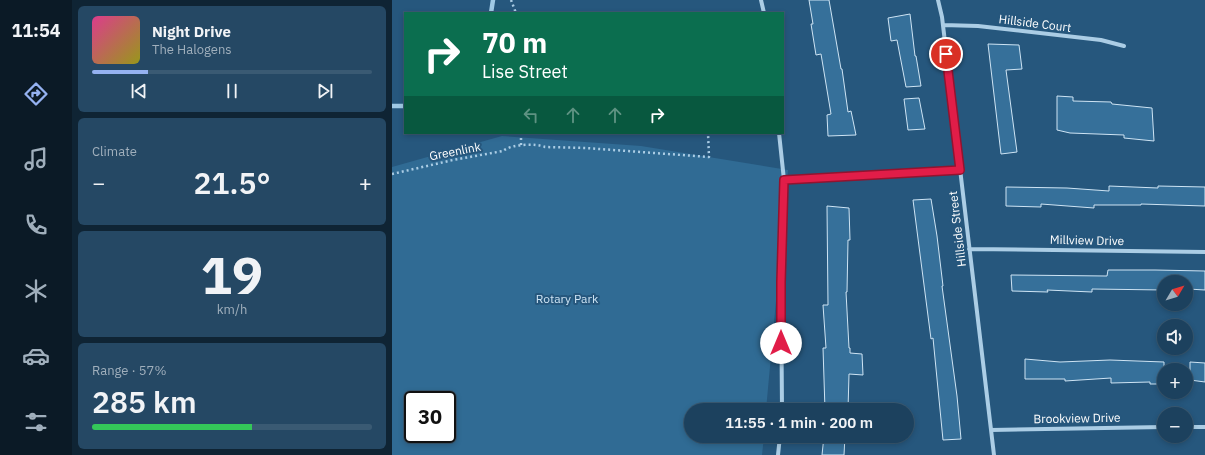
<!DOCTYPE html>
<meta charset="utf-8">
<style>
body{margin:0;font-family:"IBM Plex Sans",sans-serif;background:#254864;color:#f1f3f6;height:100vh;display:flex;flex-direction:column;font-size:15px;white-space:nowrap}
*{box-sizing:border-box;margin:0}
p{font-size:13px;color:#a0afbc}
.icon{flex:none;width:22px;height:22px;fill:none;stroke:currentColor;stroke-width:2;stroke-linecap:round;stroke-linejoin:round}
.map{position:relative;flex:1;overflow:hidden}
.drawer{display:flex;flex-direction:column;gap:6px;padding:6px;background:#0f2434;width:320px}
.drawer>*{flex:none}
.top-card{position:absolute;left:12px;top:12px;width:380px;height:122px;border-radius:0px;box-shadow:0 2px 6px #0003,0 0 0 1px #3a5a73;background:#0b6e4f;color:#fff;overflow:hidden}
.needle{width:26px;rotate:52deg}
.buttons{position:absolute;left:765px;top:275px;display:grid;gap:8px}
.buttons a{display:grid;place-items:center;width:36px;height:36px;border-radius:50%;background:#1c415e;box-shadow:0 2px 6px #0003,0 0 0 1px #3a5a73;font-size:20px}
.speed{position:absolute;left:12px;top:391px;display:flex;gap:8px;font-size:20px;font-weight:700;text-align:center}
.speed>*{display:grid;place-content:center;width:52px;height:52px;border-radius:50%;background:#1c415e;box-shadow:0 2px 6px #0003,0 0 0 1px #3a5a73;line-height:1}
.speed .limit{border:2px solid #111;border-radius:6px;background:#fff;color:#111}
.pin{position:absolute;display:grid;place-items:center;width:34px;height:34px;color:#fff;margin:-17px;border:2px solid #fff;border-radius:50%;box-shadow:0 1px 4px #0007}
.me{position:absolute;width:44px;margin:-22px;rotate:0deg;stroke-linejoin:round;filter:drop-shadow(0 0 3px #0008)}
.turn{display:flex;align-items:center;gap:14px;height:84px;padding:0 12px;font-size:18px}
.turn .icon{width:52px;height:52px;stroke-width:2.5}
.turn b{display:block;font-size:28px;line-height:34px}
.lanes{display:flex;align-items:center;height:38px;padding:0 12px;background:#0003;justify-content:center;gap:20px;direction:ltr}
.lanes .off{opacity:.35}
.big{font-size:30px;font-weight:600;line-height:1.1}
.drawer .card{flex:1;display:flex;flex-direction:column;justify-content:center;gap:6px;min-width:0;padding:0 14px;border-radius:6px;background:#254864}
.drawer .dial{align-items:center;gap:0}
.dial b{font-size:52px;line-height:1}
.song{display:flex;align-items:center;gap:12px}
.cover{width:48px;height:48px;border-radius:6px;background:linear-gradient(135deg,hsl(330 70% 55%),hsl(60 70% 35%))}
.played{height:4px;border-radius:2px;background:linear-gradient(90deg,#95b2f1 20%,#3a5a73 20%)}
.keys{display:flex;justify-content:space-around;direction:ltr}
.heat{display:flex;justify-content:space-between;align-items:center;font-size:22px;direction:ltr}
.charge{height:6px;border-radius:3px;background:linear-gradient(90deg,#34c759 57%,#3a5a73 0)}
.trip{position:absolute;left:292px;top:403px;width:230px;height:40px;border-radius:20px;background:#1c415e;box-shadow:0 2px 6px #0003,0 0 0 1px #3a5a73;font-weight:600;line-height:40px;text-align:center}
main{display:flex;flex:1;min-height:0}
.dock{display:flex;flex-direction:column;width:72px;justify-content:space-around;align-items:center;background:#0b1a26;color:#a0afbc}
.dock .icon{width:28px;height:28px}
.dock .on{color:#95b2f1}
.dock b{font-size:18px;color:#f1f3f6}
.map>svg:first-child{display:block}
.green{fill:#306b94;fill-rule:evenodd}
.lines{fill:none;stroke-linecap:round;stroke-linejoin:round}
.stream{stroke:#9fc9e5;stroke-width:4.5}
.building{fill:#36709a;stroke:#cee4f4}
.path{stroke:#abcde5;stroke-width:2.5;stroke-dasharray:2 3;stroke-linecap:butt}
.minor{stroke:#abcde5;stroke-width:4}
.route-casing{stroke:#92132f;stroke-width:10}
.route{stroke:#e11d48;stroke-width:7}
.labels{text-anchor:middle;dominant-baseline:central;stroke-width:4;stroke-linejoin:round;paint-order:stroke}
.street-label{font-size:12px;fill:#fff;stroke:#26577d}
.park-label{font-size:12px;fill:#cee4f4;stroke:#26577d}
</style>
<main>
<nav class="dock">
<b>11:54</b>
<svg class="icon on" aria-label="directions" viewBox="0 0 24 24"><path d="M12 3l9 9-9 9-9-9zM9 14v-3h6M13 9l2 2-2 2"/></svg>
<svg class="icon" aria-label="music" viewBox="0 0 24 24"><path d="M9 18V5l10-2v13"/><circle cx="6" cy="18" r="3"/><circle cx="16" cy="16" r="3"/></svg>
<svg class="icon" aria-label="phone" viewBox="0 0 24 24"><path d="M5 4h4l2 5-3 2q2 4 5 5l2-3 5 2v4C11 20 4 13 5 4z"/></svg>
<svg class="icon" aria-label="climate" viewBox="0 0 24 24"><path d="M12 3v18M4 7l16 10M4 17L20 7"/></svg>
<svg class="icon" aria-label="car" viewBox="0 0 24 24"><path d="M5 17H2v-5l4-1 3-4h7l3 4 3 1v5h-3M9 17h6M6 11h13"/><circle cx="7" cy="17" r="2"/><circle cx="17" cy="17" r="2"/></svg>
<svg class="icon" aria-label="filters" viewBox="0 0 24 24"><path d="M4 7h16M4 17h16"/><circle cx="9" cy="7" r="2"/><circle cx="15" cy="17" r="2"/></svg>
</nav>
<section class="drawer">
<div class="card">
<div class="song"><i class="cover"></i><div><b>Night Drive</b><p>The Halogens</p></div></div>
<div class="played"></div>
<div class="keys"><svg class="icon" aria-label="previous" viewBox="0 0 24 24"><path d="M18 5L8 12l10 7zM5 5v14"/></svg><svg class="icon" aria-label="pause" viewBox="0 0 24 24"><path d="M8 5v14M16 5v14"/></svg><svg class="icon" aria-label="next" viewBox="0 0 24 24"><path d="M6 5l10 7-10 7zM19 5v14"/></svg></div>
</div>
<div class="card"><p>Climate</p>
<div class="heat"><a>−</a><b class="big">21.5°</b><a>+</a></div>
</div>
<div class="card dial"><b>19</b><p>km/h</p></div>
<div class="card"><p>Range · 57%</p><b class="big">285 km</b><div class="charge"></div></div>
</section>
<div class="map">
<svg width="813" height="455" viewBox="0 0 813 455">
<rect width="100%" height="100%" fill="#26577d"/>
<path class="green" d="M110 136 249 146 396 170 374 410H299V436H372L370 455H0V167ZM21 400H55V434H21Z"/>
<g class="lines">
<path class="stream" d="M99 13 101 0
M0 106H13"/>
</g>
<path class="building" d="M417 0H437L449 69H450L456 112 459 111 464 135 436 136 435 115 439 114 429 54 424 55 419 24H421Z
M518 14 523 56H524L529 86 514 87 505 40 499 41 496 18Z
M596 44 627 45 630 69 614 70 625 152 609 154Z
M665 96 681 97V101L719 102 720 104 760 108 762 141 732 138V135L678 133 665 130Z
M527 98 533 129 516 130 512 99Z
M717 186 766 188V186L813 187V206L749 204V205H702V208L649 204V207L614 206V187L675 188 717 191Z
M539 199 545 236 551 286H550L565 396 569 439 551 440 541 338 539 339 521 200Z
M435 206 457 208 458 240H456L455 292H454L457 348H458V353L470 354 471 375 457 374 456 410H433L431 348H434L431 305H436Z
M716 270H763L813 271V290L796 289V291H794V282H772V290L700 289V292L655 290 656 292 620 291 619 275 715 276Z
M633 359 668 362 718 360 772 362V384H758V382L719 383V378L673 381V379H633Z
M798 362 813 363V382L798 380Z
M432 436H453L452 455H430Z"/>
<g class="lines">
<path class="path" d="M119 0 124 13
M129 145V133
M0 174 61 160 111 151C119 144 144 143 153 147L194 148 317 157 316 133"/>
<path class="minor" d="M369 0 372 13
M546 0 550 17 602 455
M551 25 586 26 709 40 732 46
M387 133 392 180 389 282 390 410
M392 180 568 170
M577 249 813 252
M794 427H813
M599 430 772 427
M386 455 388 436"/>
</g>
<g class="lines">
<g class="route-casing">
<path id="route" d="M389 343V282L392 180 568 170 554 54"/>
</g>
<use href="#route" class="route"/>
</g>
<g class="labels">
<g class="street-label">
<text transform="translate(643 23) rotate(7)">Hillside Court</text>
<text transform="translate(63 151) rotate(-11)">Greenlink</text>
<text transform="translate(565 229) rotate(-97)">Hillside Street</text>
<text transform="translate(695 240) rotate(1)">Millview Drive</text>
<text transform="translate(685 418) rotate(-1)">Brookview Drive</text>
</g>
<g class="park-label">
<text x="175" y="298">Rotary Park</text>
</g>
</g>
</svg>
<div class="buttons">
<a><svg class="needle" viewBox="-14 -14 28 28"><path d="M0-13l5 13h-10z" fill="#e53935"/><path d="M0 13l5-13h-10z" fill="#a0afbc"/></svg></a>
<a><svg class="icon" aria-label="sound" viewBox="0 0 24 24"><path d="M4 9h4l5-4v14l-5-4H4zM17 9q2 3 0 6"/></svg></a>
<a>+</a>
<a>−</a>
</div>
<div class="speed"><div class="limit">30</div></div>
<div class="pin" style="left:554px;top:54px;background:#d93025"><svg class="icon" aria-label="arrive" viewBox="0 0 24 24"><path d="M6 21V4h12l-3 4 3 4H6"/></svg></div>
<svg class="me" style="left:389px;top:343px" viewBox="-20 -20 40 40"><circle r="19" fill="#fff"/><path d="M0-13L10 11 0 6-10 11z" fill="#e11d48"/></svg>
<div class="trip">11:55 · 1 min · 200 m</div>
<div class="top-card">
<div class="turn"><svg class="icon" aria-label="right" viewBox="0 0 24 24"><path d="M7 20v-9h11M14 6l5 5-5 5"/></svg><div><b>70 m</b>Lise Street</div></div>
<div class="lanes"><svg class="icon off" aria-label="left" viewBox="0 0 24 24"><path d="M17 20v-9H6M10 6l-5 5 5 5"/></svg><svg class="icon off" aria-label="ahead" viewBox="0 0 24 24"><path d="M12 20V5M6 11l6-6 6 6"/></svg><svg class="icon off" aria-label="ahead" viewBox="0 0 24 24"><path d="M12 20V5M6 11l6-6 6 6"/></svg><svg class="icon" aria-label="right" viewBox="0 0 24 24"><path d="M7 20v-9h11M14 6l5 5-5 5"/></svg></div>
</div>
</div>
</main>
